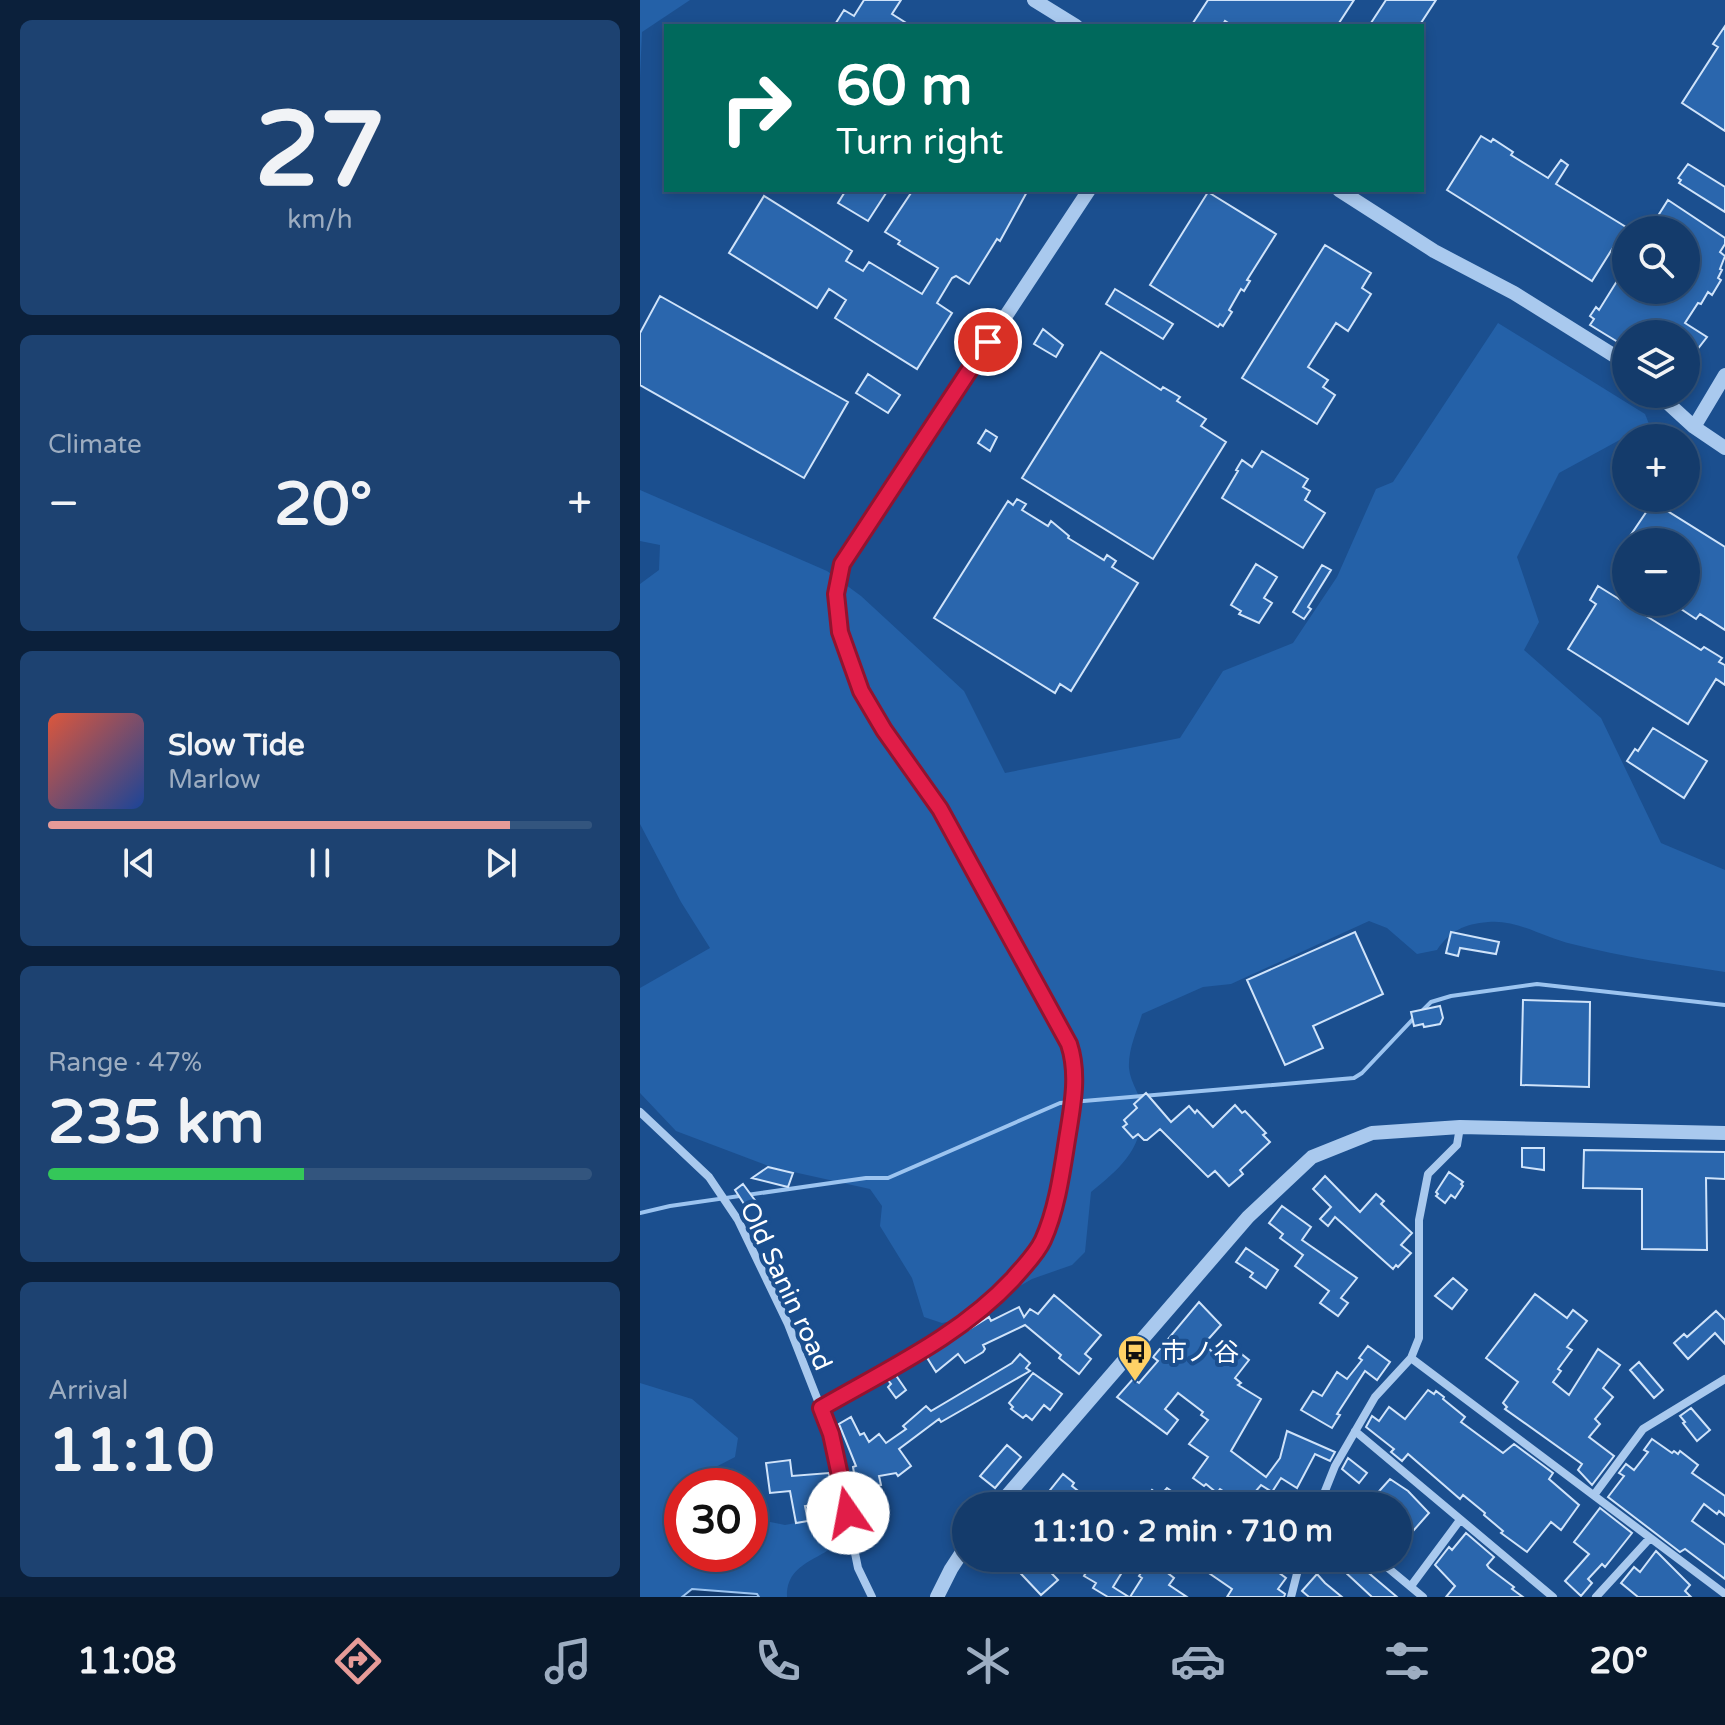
<!DOCTYPE html>
<meta charset="utf-8">
<style>
body{margin:0;font-family:"Varela Round","Noto Sans JP",sans-serif;background:#1d4271;color:#f1f3f6;height:100vh;display:flex;flex-direction:column;font-size:30px;white-space:nowrap}
*{box-sizing:border-box;margin:0}
p{font-size:26px;color:#9dadc1}
.icon{flex:none;width:44px;height:44px;fill:none;stroke:currentColor;stroke-width:2;stroke-linecap:round;stroke-linejoin:round}
.map{position:relative;flex:1;overflow:hidden}
.details{display:flex;flex-direction:column;gap:20px;padding:20px;background:#0b203b;width:640px}
.details>*{flex:none}
.guide{position:absolute;left:24px;top:24px;width:760px;height:168px;border-radius:0px;box-shadow:0 4px 12px #0003,0 0 0 2px #33557e;background:#00695c;color:#fff;overflow:hidden}
.buttons{position:absolute;left:972px;top:216px;display:grid;gap:16px}
.buttons a{display:grid;place-items:center;width:88px;height:88px;border-radius:50%;background:#143b6b;box-shadow:0 4px 12px #0003,0 0 0 2px #33557e;font-size:40px}
.speed{position:absolute;left:24px;top:1468px;display:flex;gap:16px;font-size:40px;font-weight:700;text-align:center}
.speed>*{display:grid;place-content:center;width:104px;height:104px;border-radius:50%;background:#143b6b;box-shadow:0 4px 12px #0003,0 0 0 2px #33557e;line-height:1}
.speed .limit{border:12px solid #d22;background:#fff;color:#111}
.pin{position:absolute;display:grid;place-items:center;width:68px;height:68px;color:#fff;margin:-34px;border:4px solid #fff;border-radius:50%;box-shadow:0 2px 8px #0007}
.me{position:absolute;width:88px;margin:-44px;rotate:348deg;stroke-linejoin:round;filter:drop-shadow(0 0 6px #0008)}
.turn{display:flex;align-items:center;gap:28px;height:168px;padding:0 40px;font-size:36px}
.turn .icon{width:104px;height:104px;stroke-width:2.5}
.turn b{display:block;font-size:56px;line-height:68px}
.big{font-size:60px;font-weight:700;line-height:1.1}
.details .tile{flex:1;display:flex;flex-direction:column;justify-content:center;gap:12px;min-width:0;padding:0 28px;border-radius:12px;background:#1d4271}
.details .dial{align-items:center;gap:0}
.dial b{font-size:104px;line-height:1}
.song{display:flex;align-items:center;gap:24px}
.cover{width:96px;height:96px;border-radius:12px;background:linear-gradient(135deg,hsl(10 70% 55%),hsl(220 70% 35%))}
.played{height:8px;border-radius:4px;background:linear-gradient(90deg,#e69b98 85%,#33557e 85%)}
.keys{display:flex;justify-content:space-around;direction:ltr}
.heat{display:flex;justify-content:space-between;align-items:center;font-size:44px;direction:ltr}
.charge{height:12px;border-radius:6px;background:linear-gradient(90deg,#34c759 47%,#33557e 0)}
.trip{position:absolute;left:312px;top:1492px;width:460px;height:80px;border-radius:40px;background:#143b6b;box-shadow:0 4px 12px #0003,0 0 0 2px #33557e;font-weight:700;line-height:80px;text-align:center}
.menu{display:flex;height:128px;justify-content:space-around;align-items:center;background:#08182b;color:#9dadc1}
.menu .icon{width:56px;height:56px}
.menu .current{color:#e69b98}
.menu b{font-size:36px;color:#f1f3f6}
main{display:flex;flex:1;min-height:0}
.map>svg:first-child{display:block}
.green{fill:#2461a8}
.water{fill:#123a6d;stroke:#9cc4f0;stroke-width:2}
.lines{fill:none;stroke-linecap:round;stroke-linejoin:round}
.stream{stroke:#9cc4f0;stroke-width:4}
.building{fill:#2a66ad;stroke:#cfe3fa;stroke-width:2}
.minor{stroke:#a9c9ee;stroke-width:8}
.tertiary{stroke:#a9c9ee;stroke-width:14}
.route-casing{stroke:#92132f;stroke-width:20}
.route{stroke:#e11d48;stroke-width:14}
.labels{text-anchor:middle;dominant-baseline:central;stroke-width:8;stroke-linejoin:round;paint-order:stroke}
.street-label{font-size:26px;fill:#fff;stroke:#1b4f8f}
.poi-label{font-size:26px;fill:#fff;stroke:#1b4f8f;text-anchor:start}
</style>
<main>
<section class="details">
<div class="tile dial"><b>27</b><p>km/h</p></div>
<div class="tile"><p>Climate</p>
<div class="heat"><a>−</a><b class="big">20°</b><a>+</a></div>
</div>
<div class="tile">
<div class="song"><i class="cover"></i><div><b>Slow Tide</b><p>Marlow</p></div></div>
<div class="played"></div>
<div class="keys"><svg class="icon" aria-label="previous" viewBox="0 0 24 24"><path d="M18 5L8 12l10 7zM5 5v14"/></svg><svg class="icon" aria-label="pause" viewBox="0 0 24 24"><path d="M8 5v14M16 5v14"/></svg><svg class="icon" aria-label="next" viewBox="0 0 24 24"><path d="M6 5l10 7-10 7zM19 5v14"/></svg></div>
</div>
<div class="tile"><p>Range · 47%</p><b class="big">235 km</b><div class="charge"></div></div>
<div class="tile"><p>Arrival</p><b class="big">11:10</b></div>
</section>
<div class="map">
<svg width="1085" height="1597" viewBox="0 0 1085 1597">
<rect width="100%" height="100%" fill="#1b4f8f"/>
<path class="green" d="M0 0H50L2 32 0 78Z
M858 323 1005 414 1009 424 919 473 877 557 899 622 884 650 961 718 1021 843 1085 870V972C1034 964 982 957 932 944 904 938 877 919 848 922 824 924 810 931 797 950L777 954 747 928 729 921 591 984 563 987 502 1014C497 1031 488 1049 489 1068 490 1083 502 1096 502 1110 503 1150 478 1170 451 1192L445 1252 432 1265 392 1279 322 1319 302 1323 284 1317 272 1278 240 1226 242 1206 230 1189 131 1167 36 1131 0 1093V988L70 948 41 902 0 824V584L19 570 20 545 0 541V490L187 571 221 596 324 691 365 773 540 738 583 671 653 643 697 577 736 489 753 482Z
M0 1383 52 1399 98 1438 95 1457 68 1471 75 1486H42V1554H110V1524L116 1519 145 1525 193 1516 201 1521C207 1563 146 1551 147 1597H119L116 1594H43L42 1597H0Z"/>
<path class="water" d="M52 1589 117 1594 119 1597H42Z"/>
<g class="lines">
<path class="stream" d="M782 1011 791 1002 811 996 897 984 1085 1005
M0 1213 30 1206 226 1178H248L420 1103 714 1078 722 1073 775 1017"/>
</g>
<path class="building" d="M224 0H261L252 14 271 26H194L204 10 214 16Z
M568 0H714L697 26H593L585 21 582 26H551Z
M746 0H796L779 26H729Z
M1085 26V131L1042 103 1078 47 1073 44Z
M841 136 851 142 853 139 873 152 871 155 908 178 921 160 928 165 916 184 986 227 952 281 807 190Z
M1048 164 1085 187V212L1039 183 1041 180 1038 178Z
M206 190H248L228 221 198 203Z
M273 190H388L360 241 357 239 329 284 316 276 312 278 297 303 312 313 277 369 195 318 206 300 189 289 177 308 89 253 124 196 212 251 206 261 223 271 229 262 282 294 298 268 258 244 260 241 245 232Z
M568 192 636 234 607 280 610 281 604 291 601 289 589 310 592 312 583 326 580 324 578 327 510 285Z
M1028 200 1085 238V244L1080 252 1085 256 1080 269 1082 270 1078 278 1081 280 1072 295 1068 292 1061 304 1058 303 1045 323 1067 337 1046 364V334H986V347L950 325 954 319 950 316 956 307 959 310 977 281 986 286V290H1046V230H1009Z
M685 245 731 273 722 288 731 294 708 331 696 323 668 367 688 380 683 387 695 395 677 424 602 378Z
M475 289 533 324 523 339 466 304Z
M20 296 208 402 164 478 0 385V333Z
M403 329 423 345 416 357 394 344Z
M461 352 521 390 523 387 540 397 537 401 566 419 561 426 586 442 513 559 382 478Z
M228 374 260 395 248 413 216 393Z
M346 430 357 437 350 451 338 443Z
M622 451 668 479 663 487 670 491 665 500 685 513 663 548 582 498 598 471 596 470 602 460 612 467Z
M377 499 386 504 382 510 408 526 411 521 429 536 428 538 464 560 467 555 476 561 472 567 498 583 431 691 420 684 415 693 294 618 368 501 373 505Z
M1013 502 1085 547V630L1060 614 1056 619 1041 609 1046 602V542H986Z
M616 564 637 577 624 598 632 603 619 623 599 614 601 611 591 605Z
M682 565 691 570 668 607 671 609 664 619 653 612Z
M958 586 1061 650 1064 647 1082 658 1079 662 1085 665V685L1076 679 1048 724 928 649 956 604 950 600Z
M1013 728 1067 761 1044 798 987 761 995 749 998 751Z
M715 932 743 994 673 1026 683 1048 645 1065 607 980Z
M811 932 859 942 856 954 820 948 818 956 806 953Z
M883 1000 950 1002 949 1087 881 1085Z
M800 1006 803 1018 800 1024 784 1027 783 1024 774 1026 771 1012Z
M506 1093 531 1122 549 1106 555 1113 557 1110 573 1127 595 1105 602 1113 605 1111 626 1133 623 1135 630 1142 600 1170 603 1174 589 1186 575 1171 568 1177 520 1129 507 1140H504L498 1134 493 1138 483 1127 487 1124 484 1120 497 1108 494 1104Z
M882 1148H904V1170L882 1167Z
M944 1150 1085 1152V1179L1066 1178 1067 1250 1002 1249V1189L943 1188Z
M128 1167 153 1173 148 1187 112 1178Z
M809 1172 823 1182 821 1184 823 1186 815 1198 811 1195 805 1203 796 1196 798 1194 796 1192Z
M685 1176 720 1212 736 1194 744 1201 741 1204 772 1233 761 1245 771 1253 758 1267 756 1265 753 1269 695 1217 688 1226 680 1219 691 1207 673 1189Z
M103 1184 117 1203 108 1210 95 1190Z
M642 1206 671 1227 662 1240 717 1278 701 1298 708 1303 698 1316 680 1303 689 1291 655 1266 663 1255 640 1238 643 1234 629 1223Z
M606 1248 638 1270 626 1288 610 1277 613 1273 596 1262Z
M813 1278 827 1290 812 1309 795 1296Z
M895 1294 927 1318 933 1310 947 1321 927 1347 932 1350 918 1369 921 1371 913 1382 929 1395 958 1349 980 1365 963 1388 973 1397 955 1419 960 1424 949 1437 974 1456 952 1485 938 1470 942 1464 865 1409 867 1407 863 1403 878 1382 846 1358Z
M414 1295 461 1335 445 1354 451 1359 439 1374 419 1358 421 1355 385 1325 343 1345 345 1349 343 1352 325 1363 318 1354 296 1372 286 1356 349 1317 351 1321 379 1307 384 1317 390 1309 398 1314Z
M559 1302 581 1325 564 1344 584 1363 595 1349 609 1360 595 1378 601 1383 598 1385 621 1399 591 1451 626 1477 640 1458 647 1431 695 1452 690 1461 675 1454 657 1488 641 1478 632 1492 621 1485 604 1505 580 1489 577 1493 566 1484 564 1486 553 1478 568 1457 549 1444 568 1420 561 1415 563 1412 538 1393 525 1409 538 1420 527 1434 477 1397 493 1379 499 1383 518 1361 513 1357Z
M1076 1311 1085 1320V1344L1075 1333 1048 1359 1034 1343 1044 1334 1047 1337Z
M728 1346 750 1362 737 1380 725 1371 697 1414 700 1415 692 1428 661 1410 673 1391 682 1396 697 1372 707 1379 722 1360 719 1358Z
M380 1354 390 1363 386 1368 390 1371 301 1422 299 1419 259 1449 271 1466 258 1476 256 1473 239 1476 241 1485 232 1487 237 1502 217 1507 211 1473H214L213 1467 216 1466 199 1424 211 1417 220 1435 224 1433 229 1442 239 1434 246 1443 266 1429 263 1426 286 1406 291 1411 372 1363Z
M999 1362 1023 1390 1014 1398 990 1370Z
M393 1373 422 1394 410 1410 404 1405 392 1420 386 1415 383 1418 371 1409 373 1407 369 1403Z
M255 1374 266 1390 256 1398 248 1387 251 1384 247 1379Z
M788 1390 794 1394 796 1391 804 1397 803 1399 825 1417 821 1422 863 1453 874 1444 913 1473 909 1479 939 1505 921 1530 911 1522 887 1552 861 1533 863 1531 844 1515 845 1513 823 1495 820 1499 768 1454 762 1461 751 1452 754 1449 726 1427 732 1416 739 1421 749 1407 765 1419Z
M1051 1408 1070 1430 1057 1441 1043 1423 1045 1422 1040 1416Z
M1012 1439 1032 1453 1034 1451 1038 1454 1040 1451 1058 1465 1052 1473 1085 1496V1516L1079 1511 1077 1514 1064 1504 1052 1521 1085 1545V1579L1045 1549 1040 1552 968 1497 984 1476 979 1473 986 1464 994 1470 1008 1452 1004 1450Z
M367 1445 381 1457 355 1488 340 1476Z
M708 1458 727 1473 719 1483 702 1469Z
M150 1460 152 1476 189 1473 193 1502 165 1506 168 1521 156 1523 150 1491 130 1493 126 1463Z
M423 1474 434 1483 432 1486 457 1506H413L416 1502 407 1494Z
M750 1479 768 1491 789 1513 758 1548V1506H743L733 1498Z
M527 1488 553 1506H489L498 1493 506 1498 512 1490 520 1496Z
M960 1508 992 1533 965 1567 962 1564 948 1579 952 1583 941 1596 925 1581 949 1554 934 1542Z
M826 1533 854 1557 847 1565 849 1568 874 1587 872 1589 883 1597H806L815 1586 795 1565 809 1547 812 1550Z
M1016 1551 1050 1585 1045 1591 1051 1597H998L981 1583 994 1567 1000 1572Z
M366 1558H397L418 1580 401 1595Z
M455 1558H482L477 1565 484 1569 473 1587 489 1597H468L453 1588 456 1583 444 1576Z
M547 1558H619L646 1578 638 1589 645 1594 644 1597H587L592 1589Z
M690 1558H717L724 1569 757 1597H732Z
M508 1562 514 1566 516 1564 534 1578 529 1585 547 1597H490L502 1578 499 1576Z
M677 1574 685 1583 702 1597H669L662 1591Z"/>
<g class="lines">
<path class="minor" d="M0 1112 69 1177 98 1220 148 1324 191 1434 218 1568 232 1597
M771 1358 1085 1594
M181 1408C248 1369 320 1336 373 1279 383 1268 396 1255 403 1241 417 1209 422 1174 427 1140 432 1107 440 1075 429 1044L300 809 244 730 221 691 200 632 196 594 202 564
M715 1431 913 1597
M954 1495 1003 1429 1085 1379
M679 1506 695 1466 735 1397 771 1358 779 1338V1220L788 1174 817 1145 820 1127
M736 1558 783 1597
M771 1586 820 1520
M651 1597 661 1558
M956 1597 1010 1538"/>
<path class="tertiary" d="M394 0 436 26
M699 190 794 251 874 293 986 363
M1018 394 1054 427 1085 448
M1054 427 1085 375
M202 564 449 190
M358 1506 608 1217 672 1157 732 1133 820 1127 1085 1133
M297 1597 311 1569 326 1546"/>
</g>
<g class="lines">
<g class="route-casing">
<path id="route" d="M208 1513 191 1434 181 1408C248 1369 320 1336 373 1279 383 1267 396 1255 403 1240 416 1211 421 1178 426 1146 431 1112 440 1077 429 1044L300 809 244 730 221 691 200 632 196 594 202 564 348 342"/>
</g>
<use href="#route" class="route"/>
</g>
<defs>
<g id="bus-pin" transform="scale(1.8)"><path d="M0 17L-7.5 6A9.5 9.5 0 1 1 7.5 6Z" fill="#ffd166" stroke="#1b4f8f"/><path d="M-5-6H5V4H4V6H2V4H-2V6H-4V4H-5ZM-3.5-4V0h7V-4ZM-3.5 1.2v1.5H-2V1.2ZM2 1.2v1.5H3.5V1.2Z" fill="#111"/></g>
</defs>
<g fill-rule="evenodd">
<use href="#bus-pin" x="495" y="1352"/>
</g>
<g class="labels">
<g class="street-label">
<text transform="translate(146 1286) rotate(65)">Old Sanin road</text>
</g>
<g class="poi-label">
<text x="521" y="1352">市ノ谷</text>
</g>
</g>
</svg>
<div class="buttons">
<a><svg class="icon" aria-label="search" viewBox="0 0 24 24"><circle cx="10" cy="10" r="6"/><path d="M15 15l6 6"/></svg></a>
<a><svg class="icon" aria-label="layers" viewBox="0 0 24 24"><path d="M12 4l9 5-9 5-9-5zM3 14l9 5 9-5"/></svg></a>
<a>+</a>
<a>−</a>
</div>
<div class="speed"><div class="limit">30</div></div>
<div class="pin" style="left:348px;top:342px;background:#d93025"><svg class="icon" aria-label="arrive" viewBox="0 0 24 24"><path d="M6 21V4h12l-3 4 3 4H6"/></svg></div>
<svg class="me" style="left:208px;top:1513px" viewBox="-20 -20 40 40"><circle r="19" fill="#fff"/><path d="M0-13L10 11 0 6-10 11z" fill="#e11d48"/></svg>
<div class="trip">11:10 · 2 min · 710 m</div>
<div class="guide">
<div class="turn"><svg class="icon" aria-label="right" viewBox="0 0 24 24"><path d="M7 20v-9h11M14 6l5 5-5 5"/></svg><div><b>60 m</b>Turn right</div></div>
</div>
</div>
</main>
<nav class="menu">
<b>11:08</b>
<svg class="icon current" aria-label="directions" viewBox="0 0 24 24"><path d="M12 3l9 9-9 9-9-9zM9 14v-3h6M13 9l2 2-2 2"/></svg>
<svg class="icon" aria-label="music" viewBox="0 0 24 24"><path d="M9 18V5l10-2v13"/><circle cx="6" cy="18" r="3"/><circle cx="16" cy="16" r="3"/></svg>
<svg class="icon" aria-label="phone" viewBox="0 0 24 24"><path d="M5 4h4l2 5-3 2q2 4 5 5l2-3 5 2v4C11 20 4 13 5 4z"/></svg>
<svg class="icon" aria-label="climate" viewBox="0 0 24 24"><path d="M12 3v18M4 7l16 10M4 17L20 7"/></svg>
<svg class="icon" aria-label="car" viewBox="0 0 24 24"><path d="M5 17H2v-5l4-1 3-4h7l3 4 3 1v5h-3M9 17h6M6 11h13"/><circle cx="7" cy="17" r="2"/><circle cx="17" cy="17" r="2"/></svg>
<svg class="icon" aria-label="filters" viewBox="0 0 24 24"><path d="M4 7h16M4 17h16"/><circle cx="9" cy="7" r="2"/><circle cx="15" cy="17" r="2"/></svg>
<b>20°</b>
</nav>
